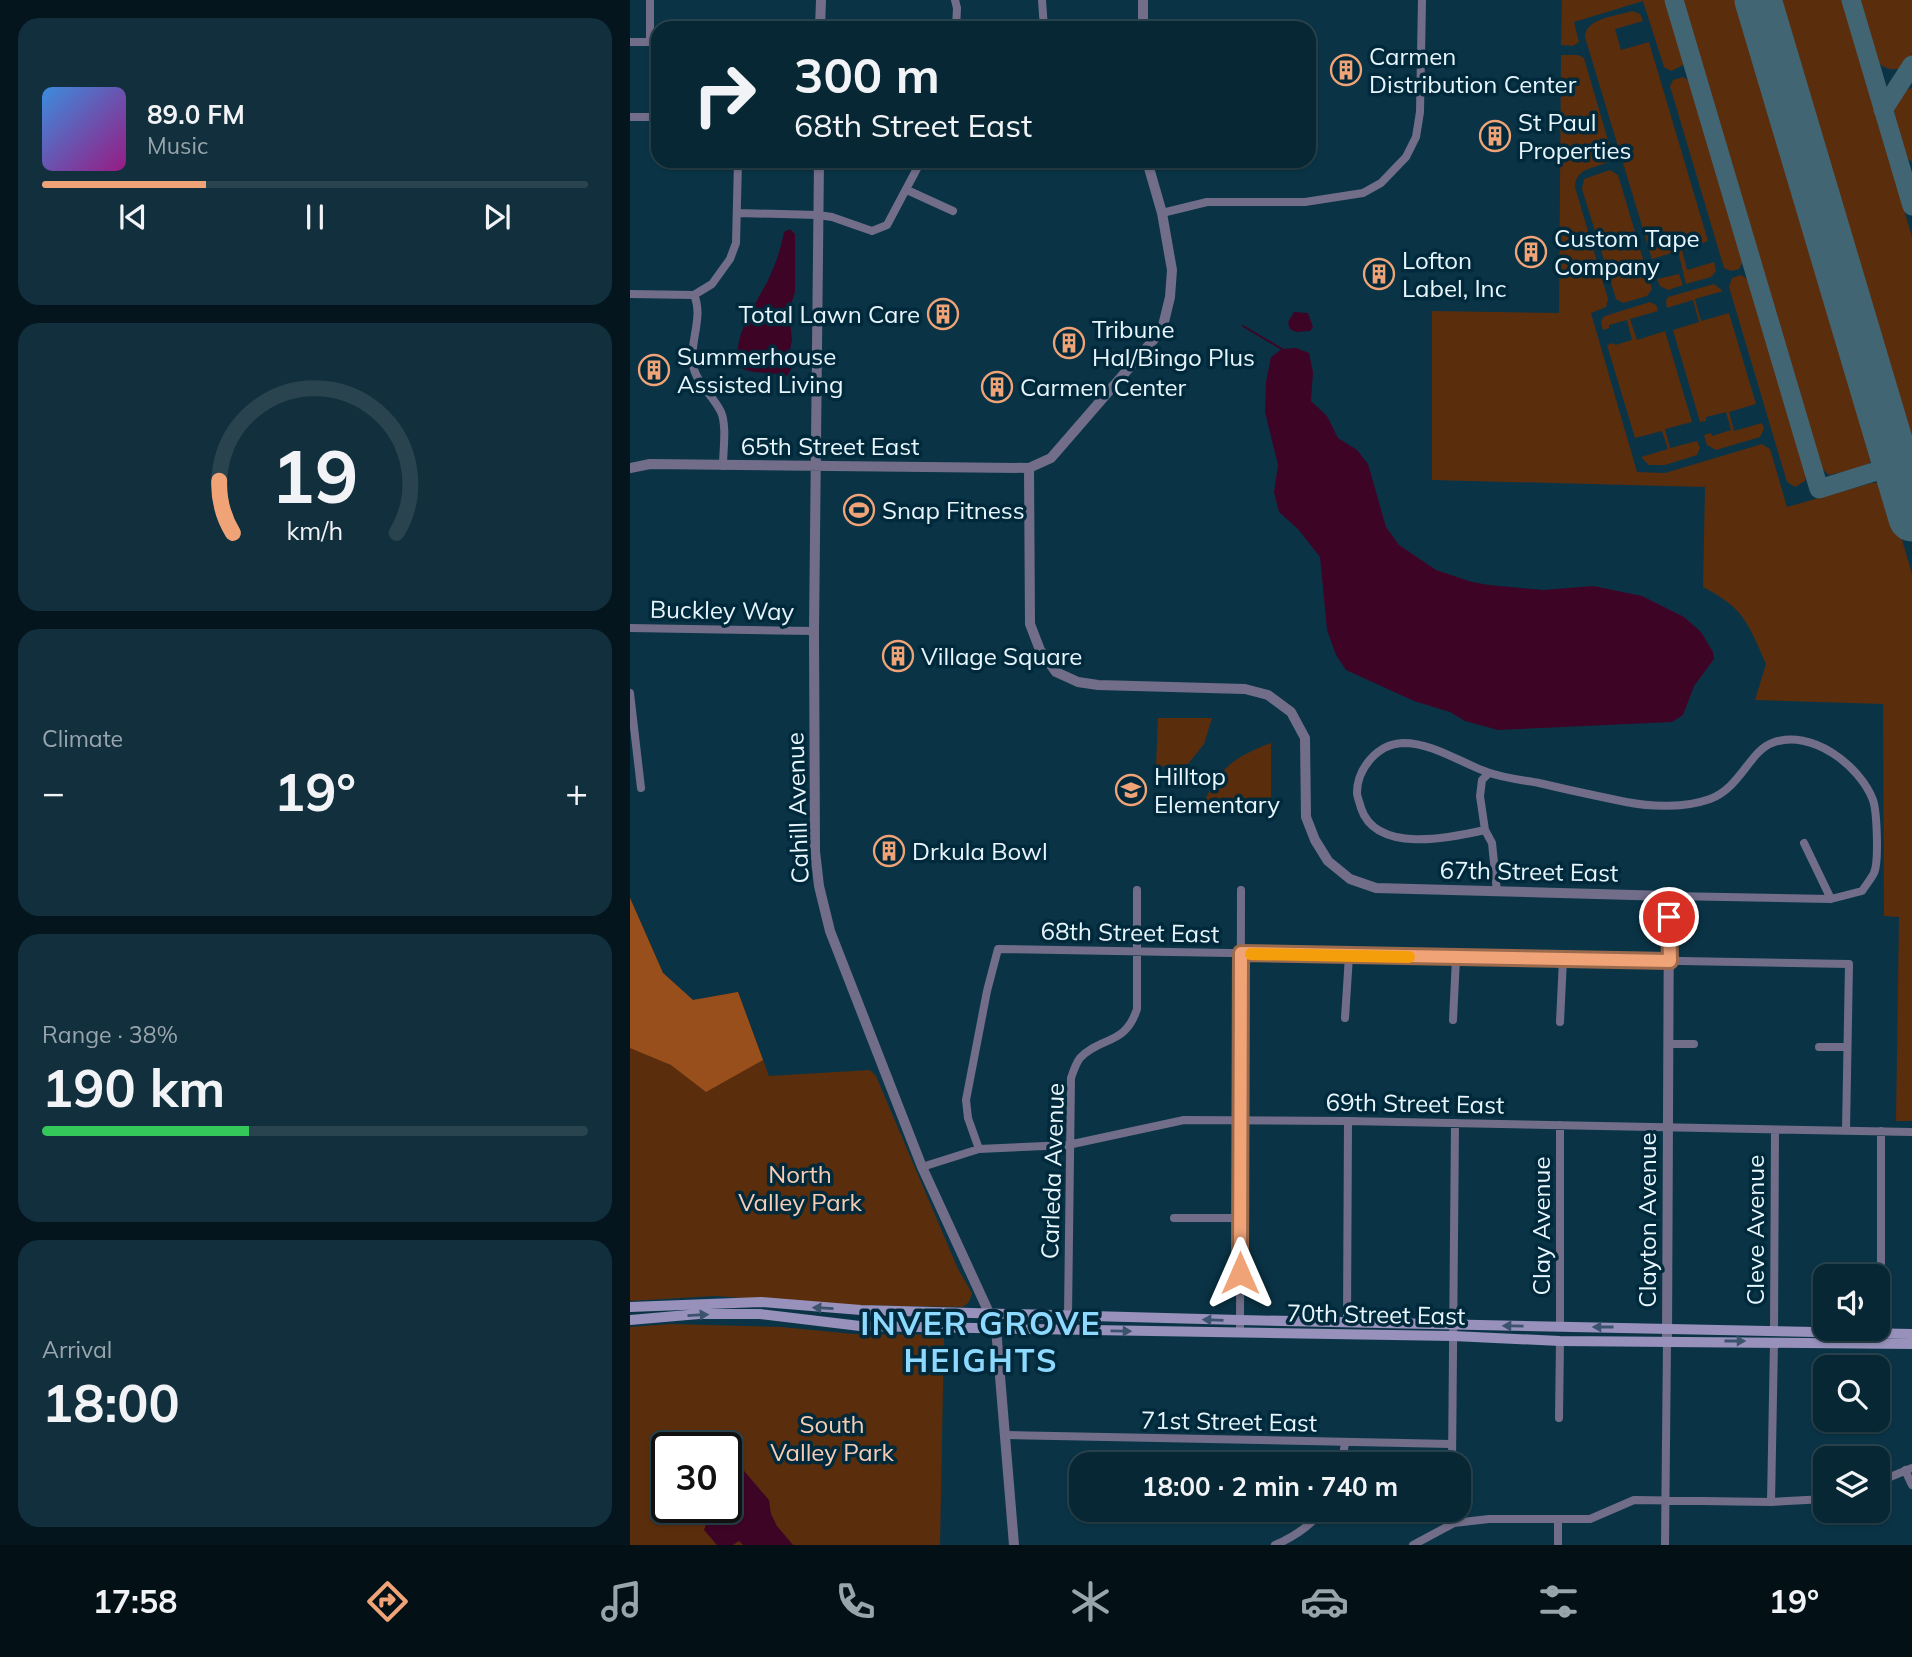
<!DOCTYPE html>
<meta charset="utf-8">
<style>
body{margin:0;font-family:Mulish,sans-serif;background:#112f3c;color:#f1f3f6;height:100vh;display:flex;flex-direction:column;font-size:26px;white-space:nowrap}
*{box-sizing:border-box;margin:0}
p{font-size:23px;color:#98a5ac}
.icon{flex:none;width:38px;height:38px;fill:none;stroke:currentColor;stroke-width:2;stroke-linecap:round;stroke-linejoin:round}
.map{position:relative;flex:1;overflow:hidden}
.sheet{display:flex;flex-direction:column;gap:18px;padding:18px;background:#04151d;width:630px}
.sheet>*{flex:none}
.banner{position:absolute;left:21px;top:21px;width:665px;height:147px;border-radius:21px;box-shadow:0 2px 5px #0004,0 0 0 2px #29444f;background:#082734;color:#f1f3f6;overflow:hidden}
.tools{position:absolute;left:1183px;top:1264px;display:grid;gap:14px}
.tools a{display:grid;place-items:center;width:77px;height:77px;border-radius:14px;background:#082734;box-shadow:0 2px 5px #0004,0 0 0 2px #29444f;font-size:35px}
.speed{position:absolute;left:21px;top:1432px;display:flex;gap:14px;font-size:35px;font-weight:700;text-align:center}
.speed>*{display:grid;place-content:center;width:91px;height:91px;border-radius:50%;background:#082734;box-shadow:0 2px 5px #0004,0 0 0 2px #29444f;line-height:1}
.speed .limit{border:4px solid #111;border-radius:10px;background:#fff;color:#111}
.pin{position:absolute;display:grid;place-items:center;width:60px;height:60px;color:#fff;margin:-30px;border:4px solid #fff;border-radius:50%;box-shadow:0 2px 7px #0007}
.me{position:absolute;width:77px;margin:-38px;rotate:0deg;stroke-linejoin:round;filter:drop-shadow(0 0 5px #0008)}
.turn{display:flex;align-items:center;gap:24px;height:147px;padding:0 28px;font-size:32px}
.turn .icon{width:91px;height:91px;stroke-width:2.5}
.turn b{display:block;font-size:49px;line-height:60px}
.big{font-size:52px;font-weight:700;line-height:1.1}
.sheet .widget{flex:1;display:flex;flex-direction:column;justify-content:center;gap:10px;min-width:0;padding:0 24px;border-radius:21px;background:#112f3c}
.sheet .dial{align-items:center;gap:0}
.dial svg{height:182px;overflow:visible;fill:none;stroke:#29444f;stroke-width:7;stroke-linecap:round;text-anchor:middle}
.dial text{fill:#f1f3f6;stroke:none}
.song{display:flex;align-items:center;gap:21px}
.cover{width:84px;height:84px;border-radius:10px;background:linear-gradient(135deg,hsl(210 70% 55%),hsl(310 70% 35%))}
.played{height:7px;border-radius:4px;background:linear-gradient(90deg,#efa377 30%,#29444f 30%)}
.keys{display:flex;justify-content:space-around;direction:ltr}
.heat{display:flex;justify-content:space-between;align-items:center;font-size:38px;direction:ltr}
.charge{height:10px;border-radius:5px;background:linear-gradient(90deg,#34c759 38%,#29444f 0)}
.trip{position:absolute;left:439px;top:1452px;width:402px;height:70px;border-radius:21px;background:#082734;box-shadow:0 2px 5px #0004,0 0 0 2px #29444f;font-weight:700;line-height:70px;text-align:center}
.dock{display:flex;height:112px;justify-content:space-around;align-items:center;background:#031015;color:#98a5ac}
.dock .icon{width:49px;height:49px}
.dock .current{color:#efa377}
.dock b{font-size:32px;color:#f1f3f6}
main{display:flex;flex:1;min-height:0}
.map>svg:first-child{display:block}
.green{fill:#5a2d0d;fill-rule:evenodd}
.forest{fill:#994f1c}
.water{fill:#3e0425}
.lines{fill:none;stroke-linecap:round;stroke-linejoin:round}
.stream{stroke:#3e0425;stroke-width:2}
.taxiway{stroke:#426574;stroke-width:19}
.runway{stroke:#426574;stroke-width:47}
.minor{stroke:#726e89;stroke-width:8}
.tertiary{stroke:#726e89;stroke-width:10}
.secondary{stroke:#9791bb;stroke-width:10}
.oneway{fill:#3c536e}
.route-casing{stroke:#9b6a4d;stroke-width:18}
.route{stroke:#efa377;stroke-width:12}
.slow{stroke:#f59e0b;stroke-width:12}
.labels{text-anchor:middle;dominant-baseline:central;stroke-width:7;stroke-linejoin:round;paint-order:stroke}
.poi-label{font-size:24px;fill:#e7f5fd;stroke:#002a3b;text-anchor:start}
.street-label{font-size:24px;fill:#e7f5fd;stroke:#002a3b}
.park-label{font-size:24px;fill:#f8cdb5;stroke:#002a3b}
.district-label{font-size:32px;font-weight:bold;letter-spacing:2px;fill:#8ed9ff;stroke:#002a3b}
</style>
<main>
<section class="sheet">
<div class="widget">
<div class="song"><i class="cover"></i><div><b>89.0 FM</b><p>Music</p></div></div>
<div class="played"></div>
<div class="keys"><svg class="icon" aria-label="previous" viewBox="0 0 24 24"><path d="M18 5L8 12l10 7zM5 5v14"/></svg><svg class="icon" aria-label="pause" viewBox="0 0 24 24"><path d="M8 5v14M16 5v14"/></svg><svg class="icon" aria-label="next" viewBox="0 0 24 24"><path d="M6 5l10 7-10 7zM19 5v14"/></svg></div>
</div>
<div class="widget dial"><svg viewBox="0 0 100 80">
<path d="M14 69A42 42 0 1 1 86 69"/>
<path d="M14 69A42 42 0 0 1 8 46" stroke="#efa377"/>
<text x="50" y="56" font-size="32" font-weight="700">19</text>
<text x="50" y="72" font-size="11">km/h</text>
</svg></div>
<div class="widget"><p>Climate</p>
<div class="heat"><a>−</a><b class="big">19°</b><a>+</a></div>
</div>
<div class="widget"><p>Range · 38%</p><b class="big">190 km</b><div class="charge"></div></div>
<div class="widget"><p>Arrival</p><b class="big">18:00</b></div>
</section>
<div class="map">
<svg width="1282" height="1545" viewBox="0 0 1282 1545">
<rect width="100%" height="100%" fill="#0a3446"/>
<path class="green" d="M932 0H1036L1054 61 1053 65 1041 71 1034 67 1013 1 944 22 949 42 943 46 931 45Z
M1051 0H1110L1244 445 1242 461 1233 467 1199 475 1189 466Z
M1145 0H1212L1282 237V442L1276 441Z
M1230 0H1282C1282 16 1282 37 1282 52 1278 70 1260 75 1248 62Z
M1002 11 1010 14 1013 21 985 29 991 50 1019 42 1078 241 1052 250 1057 270 1084 262 1086 271 1081 277 1056 284 1048 251 1022 259 955 37C955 18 987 16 1002 11Z
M931 55H948L954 58 982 154V159C968 170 946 165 945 187L978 299 976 307 961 313 1007 472 1035 473 1132 444 1140 449 1157 507 1242 483H1248L1259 495 1282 574V1121H1266L1269 917 1254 916 1253 704 1125 700 1136 664C1118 623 1114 608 1073 587L1075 487 802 480V311L929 313Z
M1053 77 1060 81 1114 260 1109 269 1101 271 1094 268 1040 86 1043 80Z
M1282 88V162L1277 158 1265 117 1264 109 1275 90Z
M980 170 988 175 1022 289 1017 296 993 303 986 299 952 189 954 179Z
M1049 274 1053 285 1038 290 1030 286 1027 279Z
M1111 275 1119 280 1176 468 1175 481 1165 487 1157 482 1099 287 1102 278Z
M1084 284 1093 291 1065 299 1071 321 1099 313 1126 404 1099 412 1104 431 1132 423 1134 429 1130 437 1086 450 1077 445 1074 435 1081 433 1082 436 1101 430 1096 412 1076 417V421L1070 422 1043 330 1069 322 1063 300 1037 308 1036 301 1038 297Z
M1020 302 1026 305 1028 311 1000 319 1007 340 1035 331 1062 422 1035 429 1040 448 1067 441 1070 448 1067 455 1035 465H1019L1011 457 1038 449 1032 431 1005 438 977 345 984 343 985 345 1002 340 997 320 979 325V328L973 330C971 324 970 320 975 316Z
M528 718H582L574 744 558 764 526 767Z
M641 743V801L636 805 574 803C588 768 606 756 641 743Z
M0 898 33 973 63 1000 108 992 139 1076 240 1070 246 1076 328 1269 342 1293 339 1302 333 1307 214 1305 85 1296 0 1301Z
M41 1324 151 1327 224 1334 314 1335 310 1545H0V1327ZM37 1447H96V1507H37Z"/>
<path class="forest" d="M0 898 33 973 63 1000 108 992 133 1060 76 1092 41 1065 0 1048Z"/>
<path class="water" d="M160 229 165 234V292L159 310 162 340 160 350 163 358 162 368 157 376C142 371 125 375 111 368 98 341 127 303 139 278 146 263 151 248 154 232Z
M664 312 678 313 683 327 680 331 666 332 660 329 658 322Z
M666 348 679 353 683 372 681 401 697 416 708 438 727 450 738 464 756 527 769 545 806 570 842 582 859 585 913 590 963 586 1012 596 1054 617 1071 632 1083 652 1084 659 1064 686 1053 715 1042 722 868 730 835 721 820 712 784 701 716 670 706 655 697 630 690 557 668 529 649 512 644 492 648 465 635 412 636 382 641 357 652 349Z
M109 1465 139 1500 141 1514 147 1526 163 1545H113L109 1541 103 1545H87L74 1530 82 1507H96V1476Z"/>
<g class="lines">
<path class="stream" d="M613 326 652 349"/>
<path class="taxiway" d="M1044 0 1189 489 1282 460
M1221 0 1282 206
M1253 110 1282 65"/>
<path class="runway" d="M1128 0 1282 518"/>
<path class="minor" d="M325 0 327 8 326 28
M412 0 414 28
M388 28H414
M0 42H28
M20 42V0
M0 117H28
M277 190 323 211
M108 213 188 215 202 217 242 231 257 225 291 161
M532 213 577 202H675L733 193 751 183 776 157 786 137 790 112 792 0
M0 294 64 295 82 284 100 259 106 243 108 161
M64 295C74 317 59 342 63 365 66 383 83 395 91 412 97 426 93 450 93 466
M0 628 184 631
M0 693 11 788
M859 773 852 780 850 796 855 830 862 843 867 892
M855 830C820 838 746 854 731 808 730 803 727 797 727 793 727 769 747 744 773 743 803 743 829 762 857 772 873 778 892 780 909 783 938 790 967 796 996 802 1022 807 1055 808 1080 799 1110 788 1120 751 1142 743 1182 728 1230 766 1243 800 1247 812 1249 862 1244 873 1241 879 1236 885 1232 891L1201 899 1039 896
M1174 843 1201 899
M715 1018 719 956
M823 1020 826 958
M930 1022 933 959
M1040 1044H1064
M1189 1047H1216
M349 1149 338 1118 336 1100 357 991 368 949 1219 964 1216 1130
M292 1167 349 1149 438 1145 554 1120 718 1121 1282 1132
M544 1218H610
M438 1315 441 1078C443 1072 446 1063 450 1058 471 1036 495 1046 507 1009V890
M717 1322 718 1121
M930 1327V1125
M1144 1330 1145 1130
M610 1333 611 890
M1251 1338V1131
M929 1418 930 1341
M377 1435 821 1444
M712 1465 715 1442
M822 1465 825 1123
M1275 1470 1282 1485
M1248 1482 1282 1468
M1141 1502 1144 1342
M823 1510 824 1523
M645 1545C664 1537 680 1526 693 1510
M783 1545 824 1523 859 1519H960L1004 1500 1141 1502 1195 1499
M928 1545V1520
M1035 1545 1037 1341"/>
<path class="tertiary" d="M190 28 191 0
M513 28V0
M189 161 184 631 185 851 189 886 200 931 292 1167 366 1328 384 1545
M0 468 20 464 399 468 421 458 532 330 540 297 542 270 532 213 517 161
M399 468 400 624 410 650 426 672 448 682 468 685 615 689 638 695 661 712 675 738 676 817 685 840 698 861 720 879 746 888 1039 896 1037 1341"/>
<path class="secondary" d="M0 1307 131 1302 231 1310 610 1320 1282 1334
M0 1320 69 1314H130L230 1326 823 1336 930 1341 1282 1344"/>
</g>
<defs><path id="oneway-solid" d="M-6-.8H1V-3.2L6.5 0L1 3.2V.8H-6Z" transform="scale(1.75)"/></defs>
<g class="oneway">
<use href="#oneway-solid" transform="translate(193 1308) rotate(-177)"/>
<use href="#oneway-solid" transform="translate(68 1315) rotate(-3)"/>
<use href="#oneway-solid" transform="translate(583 1320) rotate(-178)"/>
<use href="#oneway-solid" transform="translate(883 1326) rotate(-179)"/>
<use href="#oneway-solid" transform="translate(973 1327) rotate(-180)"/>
<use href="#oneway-solid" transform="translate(491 1331) rotate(1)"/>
<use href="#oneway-solid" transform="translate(1105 1341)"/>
</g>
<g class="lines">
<g class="route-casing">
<path id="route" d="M610 1273 611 953 1040 961 1039 917"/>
</g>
<use href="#route" class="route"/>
<path class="slow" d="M621 954 779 957"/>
</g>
<defs>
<g id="building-ring" transform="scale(1.575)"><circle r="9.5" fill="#002a3b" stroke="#efa377" stroke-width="1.5"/><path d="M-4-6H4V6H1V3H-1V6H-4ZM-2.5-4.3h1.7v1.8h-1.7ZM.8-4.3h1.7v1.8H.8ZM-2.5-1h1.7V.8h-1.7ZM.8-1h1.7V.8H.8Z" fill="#efa377"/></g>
<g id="stadium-ring" transform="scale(1.575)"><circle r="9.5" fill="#002a3b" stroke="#efa377" stroke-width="1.5"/><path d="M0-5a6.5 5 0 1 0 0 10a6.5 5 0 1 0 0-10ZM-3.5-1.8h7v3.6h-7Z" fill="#efa377"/></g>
<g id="school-ring" transform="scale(1.575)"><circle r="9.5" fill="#002a3b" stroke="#efa377" stroke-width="1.5"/><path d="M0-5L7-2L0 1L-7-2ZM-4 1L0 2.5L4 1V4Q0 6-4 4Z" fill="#efa377"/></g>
</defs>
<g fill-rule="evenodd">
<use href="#building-ring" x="716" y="70"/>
<use href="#building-ring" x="865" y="136"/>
<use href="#building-ring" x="901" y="252"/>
<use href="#building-ring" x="749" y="274"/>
<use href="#building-ring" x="313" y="314"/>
<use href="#building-ring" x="439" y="343"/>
<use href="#building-ring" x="24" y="370"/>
<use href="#building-ring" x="367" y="387"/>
<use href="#stadium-ring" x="229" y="510"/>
<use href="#building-ring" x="268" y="656"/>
<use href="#school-ring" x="501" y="790"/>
<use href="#building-ring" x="259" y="851"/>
</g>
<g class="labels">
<g class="poi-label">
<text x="739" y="56">Carmen<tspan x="739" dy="28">Distribution Center</tspan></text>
<text x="888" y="122">St Paul<tspan x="888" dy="28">Properties</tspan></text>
<text x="924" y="238">Custom Tape<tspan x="924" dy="28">Company</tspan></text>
<text x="772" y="260">Lofton<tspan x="772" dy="28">Label, Inc</tspan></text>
<text x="290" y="314" text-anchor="end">Total Lawn Care</text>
<text x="462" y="329">Tribune<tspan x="462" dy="28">Hal/Bingo Plus</tspan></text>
<text x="47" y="356">Summerhouse<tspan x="47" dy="28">Assisted Living</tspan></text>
<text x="390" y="387">Carmen Center</text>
<text x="252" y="510">Snap Fitness</text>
<text x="291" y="656">Village Square</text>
<text x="524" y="776">Hilltop<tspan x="524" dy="28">Elementary</tspan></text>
<text x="282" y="851">Drkula Bowl</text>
</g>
<g class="street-label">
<text x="200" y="446">65th Street East</text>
<text transform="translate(92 610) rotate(1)">Buckley Way</text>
<text transform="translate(167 808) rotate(-92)">Cahill Avenue</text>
<text transform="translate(899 871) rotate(1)">67th Street East</text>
<text transform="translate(500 932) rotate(1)">68th Street East</text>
<text transform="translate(785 1103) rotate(1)">69th Street East</text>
<text transform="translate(422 1171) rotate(-88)">Carleda Avenue</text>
<text transform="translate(1017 1220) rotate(-90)">Clayton Avenue</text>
<text transform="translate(911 1226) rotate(-90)">Clay Avenue</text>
<text transform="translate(1125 1230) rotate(-90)">Cleve Avenue</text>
<text transform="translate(746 1314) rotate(1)">70th Street East</text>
<text transform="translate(599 1421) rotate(1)">71st Street East</text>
</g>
<g class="park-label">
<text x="170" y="1174">North<tspan x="170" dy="28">Valley Park</tspan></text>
<text x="202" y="1424">South<tspan x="202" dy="28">Valley Park</tspan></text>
</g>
<g class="district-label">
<text x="351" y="1323">INVER GROVE<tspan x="351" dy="37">HEIGHTS</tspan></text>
</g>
</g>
</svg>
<div class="tools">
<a><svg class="icon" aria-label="sound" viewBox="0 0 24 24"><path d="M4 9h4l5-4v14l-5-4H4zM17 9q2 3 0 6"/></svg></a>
<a><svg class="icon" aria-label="search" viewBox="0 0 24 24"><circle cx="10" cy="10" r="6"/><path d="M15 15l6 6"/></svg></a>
<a><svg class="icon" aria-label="layers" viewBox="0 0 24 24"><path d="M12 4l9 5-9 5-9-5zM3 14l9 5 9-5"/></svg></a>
</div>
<div class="speed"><div class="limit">30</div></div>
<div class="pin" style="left:1039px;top:917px;background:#d93025"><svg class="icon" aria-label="arrive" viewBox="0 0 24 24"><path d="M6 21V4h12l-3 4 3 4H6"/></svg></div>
<svg class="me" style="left:610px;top:1273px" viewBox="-20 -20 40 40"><path d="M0-17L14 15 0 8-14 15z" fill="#efa377" stroke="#fff" stroke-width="4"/></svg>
<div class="trip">18:00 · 2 min · 740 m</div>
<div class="banner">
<div class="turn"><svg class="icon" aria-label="right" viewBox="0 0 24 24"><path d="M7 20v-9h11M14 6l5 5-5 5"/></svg><div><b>300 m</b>68th Street East</div></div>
</div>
</div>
</main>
<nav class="dock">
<b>17:58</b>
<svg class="icon current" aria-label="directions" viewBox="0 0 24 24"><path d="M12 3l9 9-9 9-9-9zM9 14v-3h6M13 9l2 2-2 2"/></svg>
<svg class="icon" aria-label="music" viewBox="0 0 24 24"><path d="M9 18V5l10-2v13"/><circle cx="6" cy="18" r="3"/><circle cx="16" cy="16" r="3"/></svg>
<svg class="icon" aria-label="phone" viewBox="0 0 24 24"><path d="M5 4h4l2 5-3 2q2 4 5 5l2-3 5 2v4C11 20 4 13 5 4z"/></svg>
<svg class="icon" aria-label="climate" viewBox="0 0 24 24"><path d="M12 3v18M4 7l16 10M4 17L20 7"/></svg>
<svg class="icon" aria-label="car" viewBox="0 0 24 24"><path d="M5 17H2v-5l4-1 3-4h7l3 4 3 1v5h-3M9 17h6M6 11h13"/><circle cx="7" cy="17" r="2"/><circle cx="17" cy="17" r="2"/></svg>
<svg class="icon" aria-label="filters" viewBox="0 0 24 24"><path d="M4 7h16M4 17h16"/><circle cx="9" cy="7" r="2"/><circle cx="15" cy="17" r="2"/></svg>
<b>19°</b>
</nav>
